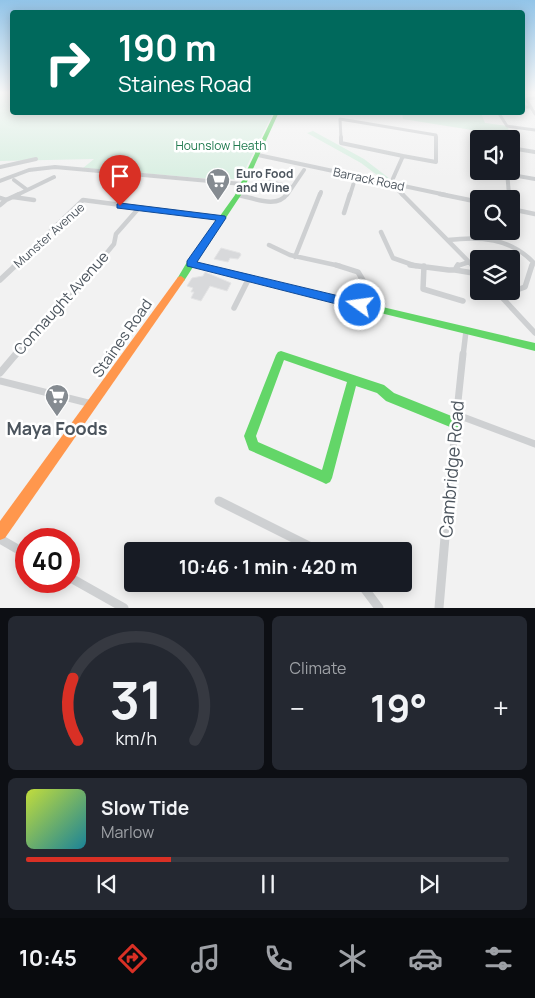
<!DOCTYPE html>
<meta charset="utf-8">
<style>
body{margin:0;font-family:Manrope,sans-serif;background:#242831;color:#f1f3f6;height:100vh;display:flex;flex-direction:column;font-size:19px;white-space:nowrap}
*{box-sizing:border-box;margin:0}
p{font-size:16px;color:#9ea1a6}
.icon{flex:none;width:28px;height:28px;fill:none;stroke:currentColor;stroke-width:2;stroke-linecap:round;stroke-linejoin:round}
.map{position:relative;height:608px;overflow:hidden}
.panel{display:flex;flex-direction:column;gap:8px;padding:8px;background:#0d0f14;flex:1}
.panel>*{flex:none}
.guide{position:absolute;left:10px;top:10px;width:515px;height:105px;border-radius:5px;box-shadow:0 2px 12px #0003;background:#00695c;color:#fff;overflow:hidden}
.fabs{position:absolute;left:470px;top:130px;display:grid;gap:10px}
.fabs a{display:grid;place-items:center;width:50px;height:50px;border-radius:5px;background:#171b24;box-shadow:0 2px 12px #0003;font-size:25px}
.speed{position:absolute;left:15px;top:528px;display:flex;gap:10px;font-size:25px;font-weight:700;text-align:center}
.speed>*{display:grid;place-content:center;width:65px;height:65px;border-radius:50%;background:#171b24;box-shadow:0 2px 12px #0003;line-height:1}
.speed .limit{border:8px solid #d22;background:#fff;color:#111}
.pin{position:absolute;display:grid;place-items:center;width:42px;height:42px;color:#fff;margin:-51px -21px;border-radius:50% 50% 50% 0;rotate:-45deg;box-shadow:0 0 5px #0007}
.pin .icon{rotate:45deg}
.me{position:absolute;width:55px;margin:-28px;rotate:284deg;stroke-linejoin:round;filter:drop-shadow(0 0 4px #0008)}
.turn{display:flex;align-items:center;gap:18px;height:105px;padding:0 25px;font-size:22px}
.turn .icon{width:65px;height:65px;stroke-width:2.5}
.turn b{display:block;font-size:35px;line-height:42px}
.big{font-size:38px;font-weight:700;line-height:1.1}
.panel .tile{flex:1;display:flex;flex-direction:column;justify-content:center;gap:8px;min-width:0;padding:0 18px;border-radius:8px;background:#242831}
.panel .dial{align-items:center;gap:0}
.dial svg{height:130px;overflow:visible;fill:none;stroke:#363941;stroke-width:7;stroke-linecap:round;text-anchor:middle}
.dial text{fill:#f1f3f6;stroke:none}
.song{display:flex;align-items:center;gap:15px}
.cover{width:60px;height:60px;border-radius:8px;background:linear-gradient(135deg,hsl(70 70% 55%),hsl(190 70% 35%))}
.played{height:5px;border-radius:2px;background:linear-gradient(90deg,#d93025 30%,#363941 30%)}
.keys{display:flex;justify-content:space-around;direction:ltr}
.heat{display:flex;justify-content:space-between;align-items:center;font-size:28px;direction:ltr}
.panel .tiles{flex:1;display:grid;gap:8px;grid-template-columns:1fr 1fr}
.tile:last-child{grid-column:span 2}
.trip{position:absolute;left:124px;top:542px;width:288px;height:50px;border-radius:5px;background:#171b24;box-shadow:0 2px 12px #0003;font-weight:700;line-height:50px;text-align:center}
.menu{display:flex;height:80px;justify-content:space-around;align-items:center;background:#090b0e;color:#9ea1a6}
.menu .icon{width:35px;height:35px}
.menu .active{color:#d93025}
.menu b{font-size:22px;color:#f1f3f6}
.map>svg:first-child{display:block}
.green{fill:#d9efe2}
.building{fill:#d8d9db;stroke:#e4e4e5}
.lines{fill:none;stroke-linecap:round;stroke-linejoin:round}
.street-far5{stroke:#ced0d2;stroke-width:3}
.street-far4{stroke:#ced0d2;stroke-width:4}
.street-far3{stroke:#ced0d2;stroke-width:4.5}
.street-far2{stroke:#ced0d2;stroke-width:5.5}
.street-far1{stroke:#ced0d2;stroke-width:7}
.street{stroke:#ced0d2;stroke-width:9}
.fast{fill:#63d668;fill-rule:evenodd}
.slow{fill:#ff974d;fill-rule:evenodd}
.route{fill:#1a73e8;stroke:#114b97}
.labels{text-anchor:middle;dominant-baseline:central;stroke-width:5;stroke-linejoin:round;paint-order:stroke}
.far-park-label{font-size:12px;fill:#207a4f;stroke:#fff}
.far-poi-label{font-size:12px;font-weight:bold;fill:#4b545d;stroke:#fff;text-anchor:start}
.far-street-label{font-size:12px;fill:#4b545d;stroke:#fff}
.street-label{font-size:15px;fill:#4b545d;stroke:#fff}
.near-poi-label{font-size:18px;font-weight:bold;fill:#4b545d;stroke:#fff}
.near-street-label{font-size:18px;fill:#4b545d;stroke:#fff}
</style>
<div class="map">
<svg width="535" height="608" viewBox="0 0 535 608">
<rect width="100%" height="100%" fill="#f2f2f2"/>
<path class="green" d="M0 92H12V112L273 113 240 180 212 177 211 179 83 168 94 159 0 161Z
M402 113H481L485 123 508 126 509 136 403 119Z
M313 131 364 159 394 182 385 181 361 163 307 133Z"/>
<path class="building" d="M221 248 240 253 241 255 238 259 230 258 228 262 214 259Z
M205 272 231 283 227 291 210 286 201 301 191 298 194 292H191L193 288 187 286 192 278 203 276Z"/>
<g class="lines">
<path class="street-far5" d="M535 98 526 99 535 114
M522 107H531
M498 112 507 126 535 130
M341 138 340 119 436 135V138"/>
<path class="street-far4" d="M341 137V143L403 156
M511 148 535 152
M258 155 446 195
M403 156 436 162V137
M0 167 36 159
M507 171 509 195
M507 174 535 179
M14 180 26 189
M0 181 29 170 55 167 242 184
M270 182 291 187
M391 183 403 156
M391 183 403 195
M17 195 54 177
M287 195 304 170
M320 195 321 192
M350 195 356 176"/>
<path class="street-far3" d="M402 194 473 266
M440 194 479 202
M509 194V199
M238 195C254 198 277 209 287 194
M13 197 34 200
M0 198 6 200 19 194
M0 205 6 200
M511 209 535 214
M344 213 350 194
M381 232 393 258 416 266
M448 240C480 236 510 238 533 262L532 266
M269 245 290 255 340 266
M295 257 320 194
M14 266 83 200 221 218
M96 266 114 244 116 234 138 209
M457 266 469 262"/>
<path class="street-far2" d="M336 265 358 272 364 282 360 305
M410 265 449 270H455L458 265
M472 265 479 272
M424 266 423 289 463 301
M455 270 479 274
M0 280 16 265
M496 291 535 333
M500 296 525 287 532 265
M234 308 249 278
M15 356 39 328 59 311 97 265
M463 356 466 331"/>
<path class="street-far1" d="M0 373 16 354
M0 381 92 404
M455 414 535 444
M451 468 463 354"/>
<path class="street" d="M219 501 319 551
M0 539 26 554
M69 577 124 608
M361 584 379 608
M439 608 451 467"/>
<path class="fast" d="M275 112H279L241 195 196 263 535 343V351L193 267 184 281H178L177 279 187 262 235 195Z
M281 351 384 385 394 393 459 419 461 423 459 427 455 429 386 401 377 393 356 386 332 478 330 482 326 484 322 482 249 450 244 436 276 355 278 352ZM284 360 347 382 322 470 258 442 256 436Z"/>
<path class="slow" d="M181 276 185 279 184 281 5 538 0 540V521L178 277Z"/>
</g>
<linearGradient id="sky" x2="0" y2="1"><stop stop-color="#92c4e8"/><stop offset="0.52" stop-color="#f9f9f9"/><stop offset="1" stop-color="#f9f9f9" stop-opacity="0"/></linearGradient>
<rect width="535" height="178" fill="url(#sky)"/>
<path class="route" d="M120 203 225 216 226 218 197 262 360 301 366 305 360 310 187 266V261L216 220 117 208V204Z"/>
<defs>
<g id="supermarket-pin" transform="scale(1.25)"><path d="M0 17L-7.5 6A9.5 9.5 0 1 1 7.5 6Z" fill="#858b91" stroke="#fff"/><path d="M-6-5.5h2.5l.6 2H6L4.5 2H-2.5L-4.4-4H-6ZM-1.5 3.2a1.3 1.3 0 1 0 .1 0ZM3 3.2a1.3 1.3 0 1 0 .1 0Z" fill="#fff"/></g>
</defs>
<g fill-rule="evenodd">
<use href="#supermarket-pin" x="218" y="180"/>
<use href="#supermarket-pin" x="57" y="396"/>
</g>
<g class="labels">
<g class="far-park-label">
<text x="221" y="145">Hounslow Heath</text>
</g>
<g class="far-poi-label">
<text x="236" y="173">Euro Food<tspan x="236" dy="14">and Wine</tspan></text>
</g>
<g class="far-street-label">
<text transform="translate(369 179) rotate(12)">Barrack Road</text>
<text transform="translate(49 235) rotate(-42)">Munster Avenue</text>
</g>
<g class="street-label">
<text transform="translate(61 303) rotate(-48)">Connaught Avenue</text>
<text transform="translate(122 338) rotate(-55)">Staines Road</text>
</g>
<g class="near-poi-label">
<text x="57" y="428">Maya Foods</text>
</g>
<g class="near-street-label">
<text transform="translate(451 469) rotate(-85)">Cambridge Road</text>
</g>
</g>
</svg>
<div class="fabs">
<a><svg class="icon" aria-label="sound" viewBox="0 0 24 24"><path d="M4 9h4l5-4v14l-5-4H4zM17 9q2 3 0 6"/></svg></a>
<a><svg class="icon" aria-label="search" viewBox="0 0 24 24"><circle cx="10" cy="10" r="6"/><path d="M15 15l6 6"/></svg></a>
<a><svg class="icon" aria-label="layers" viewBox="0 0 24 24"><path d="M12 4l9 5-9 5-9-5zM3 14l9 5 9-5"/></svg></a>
</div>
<div class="speed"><div class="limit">40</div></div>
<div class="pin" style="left:120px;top:206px;background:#d93025"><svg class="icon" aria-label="arrive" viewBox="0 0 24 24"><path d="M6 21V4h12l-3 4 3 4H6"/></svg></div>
<svg class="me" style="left:360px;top:305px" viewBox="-20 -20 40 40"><circle r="17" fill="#1a73e8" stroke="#fff" stroke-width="3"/><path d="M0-11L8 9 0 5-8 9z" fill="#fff"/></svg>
<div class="trip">10:46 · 1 min · 420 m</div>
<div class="guide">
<div class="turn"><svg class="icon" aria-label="right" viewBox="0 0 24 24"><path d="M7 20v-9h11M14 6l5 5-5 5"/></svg><div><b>190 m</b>Staines Road</div></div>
</div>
</div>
<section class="panel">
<div class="tiles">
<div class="tile dial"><svg viewBox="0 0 100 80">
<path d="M14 69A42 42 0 1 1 86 69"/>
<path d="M14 69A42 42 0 0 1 11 31" stroke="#d93025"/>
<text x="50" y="56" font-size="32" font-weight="700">31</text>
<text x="50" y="72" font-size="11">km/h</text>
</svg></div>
<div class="tile"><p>Climate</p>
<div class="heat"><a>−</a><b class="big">19°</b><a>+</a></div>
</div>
<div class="tile">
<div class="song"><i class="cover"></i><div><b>Slow Tide</b><p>Marlow</p></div></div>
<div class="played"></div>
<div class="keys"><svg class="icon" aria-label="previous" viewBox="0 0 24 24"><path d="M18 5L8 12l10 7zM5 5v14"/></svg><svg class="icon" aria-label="pause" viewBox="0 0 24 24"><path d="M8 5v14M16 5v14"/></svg><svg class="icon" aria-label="next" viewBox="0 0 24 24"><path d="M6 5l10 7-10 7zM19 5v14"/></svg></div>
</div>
</div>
</section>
<nav class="menu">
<b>10:45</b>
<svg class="icon active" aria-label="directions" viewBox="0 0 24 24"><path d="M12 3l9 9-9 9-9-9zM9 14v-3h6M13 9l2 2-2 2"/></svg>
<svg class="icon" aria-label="music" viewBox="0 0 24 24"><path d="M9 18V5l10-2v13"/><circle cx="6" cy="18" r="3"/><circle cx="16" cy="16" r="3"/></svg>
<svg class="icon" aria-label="phone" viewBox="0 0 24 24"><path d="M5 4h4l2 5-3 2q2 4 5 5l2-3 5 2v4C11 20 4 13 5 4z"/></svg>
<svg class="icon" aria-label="climate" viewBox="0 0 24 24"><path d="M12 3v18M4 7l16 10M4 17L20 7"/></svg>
<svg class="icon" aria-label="car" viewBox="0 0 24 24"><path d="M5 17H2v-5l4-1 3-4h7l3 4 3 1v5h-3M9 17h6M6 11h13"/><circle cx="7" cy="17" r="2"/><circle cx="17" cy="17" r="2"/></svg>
<svg class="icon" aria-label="filters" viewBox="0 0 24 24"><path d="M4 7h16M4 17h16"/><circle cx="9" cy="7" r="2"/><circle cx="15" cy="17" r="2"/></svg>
</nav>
